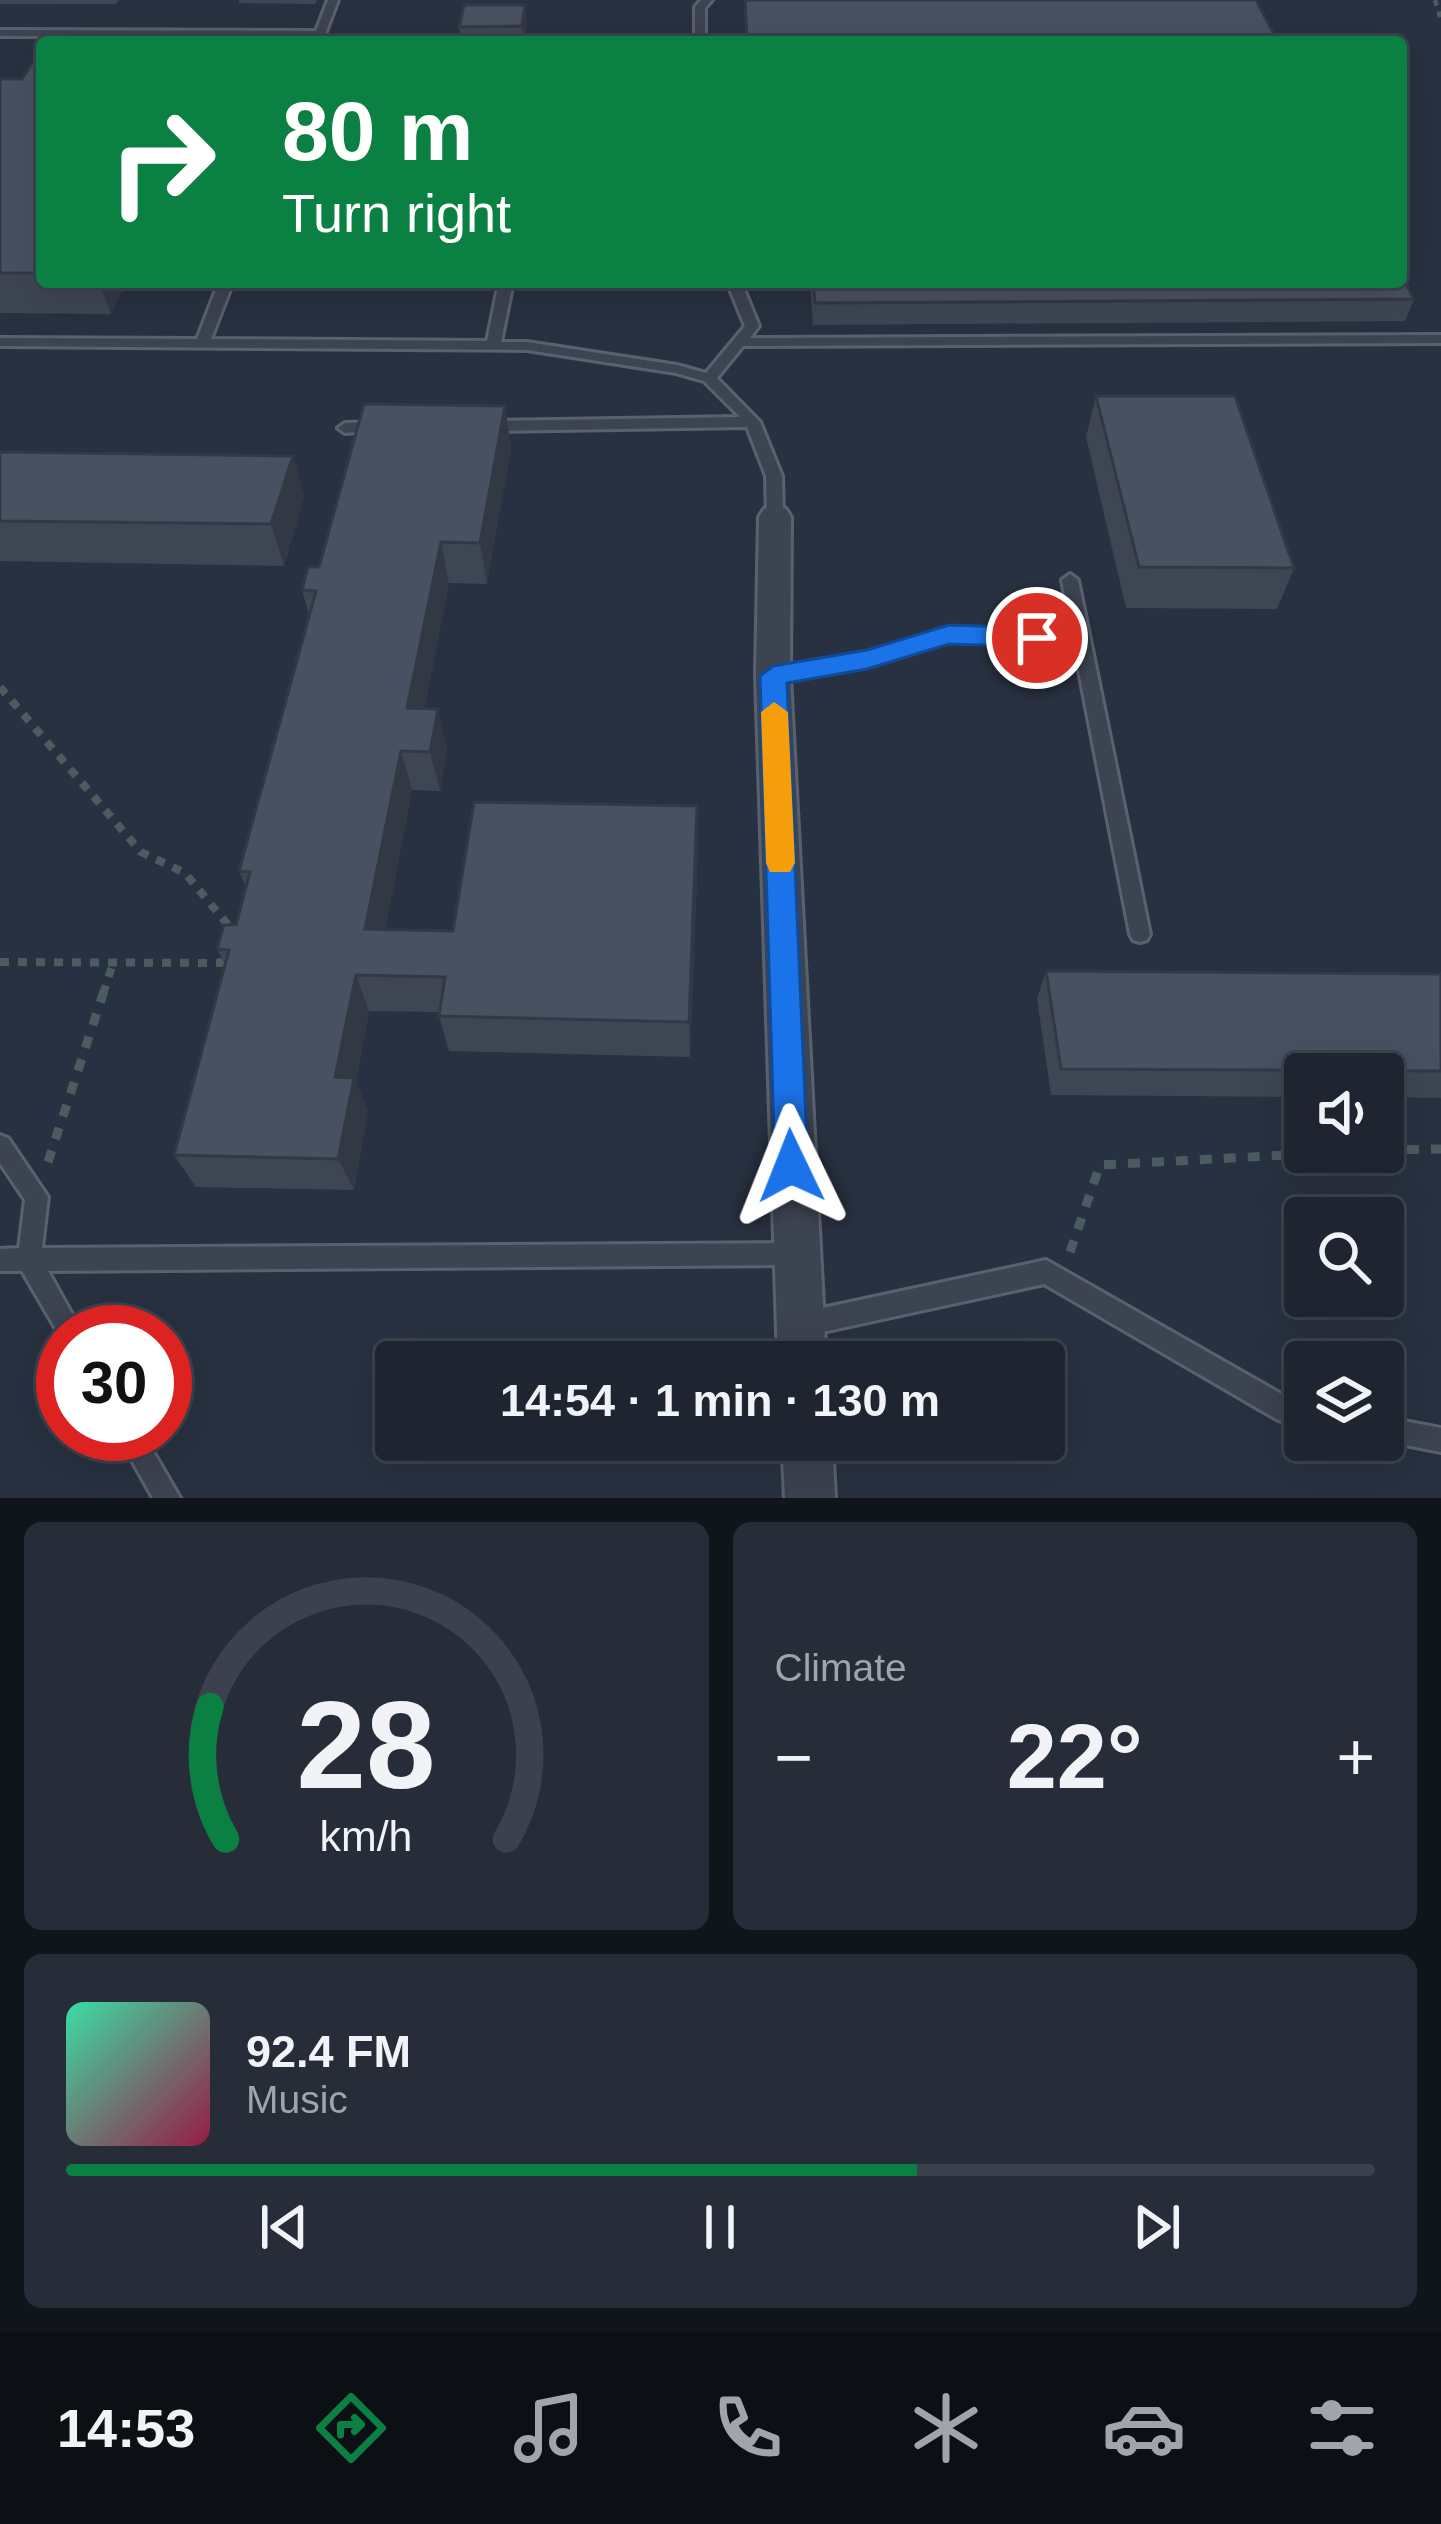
<!DOCTYPE html>
<meta charset="utf-8">
<style>
body{margin:0;font-family:Arial,sans-serif;background:#262d39;color:#f1f3f6;height:100vh;display:flex;flex-direction:column;font-size:45px;white-space:nowrap}
*{box-sizing:border-box;margin:0}
p{font-size:39px;color:#a1a5ab}
.icon{flex:none;width:66px;height:66px;fill:none;stroke:currentColor;stroke-width:2;stroke-linecap:round;stroke-linejoin:round}
.map{position:relative;height:1498px;overflow:hidden}
.side{display:flex;flex-direction:column;gap:24px;padding:24px;background:#10141b;flex:1}
.side>*{flex:none}
.top-card{position:absolute;left:36px;top:36px;width:1371px;height:252px;border-radius:12px;box-shadow:0 12px 48px #0002,0 0 0 3px #3c424d;background:#0b8043;color:#fff;overflow:hidden}
.fabs{position:absolute;left:1284px;top:1053px;display:grid;gap:24px}
.fabs a{display:grid;place-items:center;width:120px;height:120px;border-radius:12px;background:#1e2531;box-shadow:0 12px 48px #0002,0 0 0 3px #3c424d;font-size:60px}
.speed{position:absolute;left:36px;top:1305px;display:flex;gap:24px;font-size:60px;font-weight:700;text-align:center}
.speed>*{display:grid;place-content:center;width:156px;height:156px;border-radius:50%;background:#1e2531;box-shadow:0 12px 48px #0002,0 0 0 3px #3c424d;line-height:1}
.speed .limit{border:18px solid #d22;background:#fff;color:#111}
.pin{position:absolute;display:grid;place-items:center;width:102px;height:102px;color:#fff;margin:-51px;border:6px solid #fff;border-radius:50%;box-shadow:0 3px 12px #0007}
.me{position:absolute;width:132px;margin:-66px;rotate:358deg;stroke-linejoin:round;filter:drop-shadow(0 0 9px #0008)}
.turn{display:flex;align-items:center;gap:42px;height:252px;padding:0 48px;font-size:54px}
.turn .icon{width:156px;height:156px;stroke-width:2.5}
.turn b{display:block;font-size:84px;line-height:102px}
.big{font-size:90px;font-weight:600;line-height:1.1}
.side .card{flex:1;display:flex;flex-direction:column;justify-content:center;gap:18px;min-width:0;padding:0 42px;border-radius:18px;background:#262d39}
.side .dial{align-items:center;gap:0}
.dial svg{height:312px;overflow:visible;fill:none;stroke:#3c424d;stroke-width:7;stroke-linecap:round;text-anchor:middle}
.dial text{fill:#f1f3f6;stroke:none}
.song{display:flex;align-items:center;gap:36px}
.cover{width:144px;height:144px;border-radius:18px;background:linear-gradient(135deg,hsl(160 70% 55%),hsl(340 70% 35%))}
.played{height:12px;border-radius:6px;background:linear-gradient(90deg,#0b8043 65%,#3c424d 65%)}
.keys{display:flex;justify-content:space-around;direction:ltr}
.heat{display:flex;justify-content:space-between;align-items:center;font-size:66px;direction:ltr}
.side .tiles{flex:1;display:grid;gap:24px;grid-template-columns:1fr 1fr}
.card:last-child{grid-column:span 2}
.trip{position:absolute;left:375px;top:1341px;width:690px;height:120px;border-radius:12px;background:#1e2531;box-shadow:0 12px 48px #0002,0 0 0 3px #3c424d;font-weight:600;line-height:120px;text-align:center}
.tabs{display:flex;height:192px;justify-content:space-around;align-items:center;background:#0c0f14;color:#a1a5ab}
.tabs .icon{width:84px;height:84px}
.tabs .active{color:#0b8043}
.tabs b{font-size:54px;color:#f1f3f6}
.map>svg:first-child{display:block}
.lines{fill:none;stroke-linecap:round;stroke-linejoin:round}
.lane-casing{stroke:#5a616e;stroke-width:6}
.street-casing{stroke:#5a616e;stroke-width:6}
.path-far2{stroke:#4b5c61;stroke-width:4.5;stroke-dasharray:6 6;stroke-linecap:butt}
.path-far1{stroke:#4b5c61;stroke-width:8;stroke-dasharray:9 9;stroke-linecap:butt}
.path{stroke:#4b5c61;stroke-width:9;stroke-dasharray:12 12;stroke-linecap:butt}
.lane{fill:#3c4351;fill-rule:evenodd}
.street{fill:#3c4351;fill-rule:evenodd}
.wall{fill:#3e4654}
.shaded-wall{fill:#323945}
.building{fill:#485162;stroke:#323945;stroke-width:3}
.route{fill:#1a73e8;stroke:#114b97;stroke-width:3}
.slow{fill:#f59e0b}
</style>
<div class="map">
<svg width="1441" height="1498" viewBox="0 0 1441 1498">
<rect width="100%" height="100%" fill="#283141"/>
<g class="lines">
<g class="lane-casing">
<path id="lane" d="M328 0H338L322 42H312L313 37 0 36V30L316 31Z
M701 0H712L705 8V42H695V7Z
M219 282H233L211 339 487 341 499 282H513L501 342H527L677 365 706 373 745 326 727 282H741L759 326 750 338 1441 335V343L743 346 717 378 760 422 782 476 783 517 775 522 767 517 766 476 747 427 488 431 481 426 488 421 740 417 704 381 676 373 527 350 0 346V338L197 339Z
M382 422 389 427 387 430 345 433 338 428 345 423Z
M1070 574 1078 580 1150 934 1147 940 1140 942 1133 940 1130 934 1074 645 949 641 867 665 773 682 764 676 773 670 867 653 949 629 1072 633 1062 580Z
M0 1135 8 1138 48 1197 42 1248 795 1243 803 1246 807 1254 803 1262 795 1265 48 1271 82 1332H63V1341L22 1271H0V1249L19 1248 25 1200 0 1163Z
M1046 1260 1290 1399 1305 1402V1426L1278 1420 1044 1284 804 1336 796 1332 792 1324 796 1316 804 1312Z
M1383 1417 1441 1428V1452L1380 1440H1383Z
M117 1434H143L180 1498H153Z"/>
</g>
<g class="street-casing">
<path id="street" d="M775 506 786 509 791 517 790 676 826 1362H778L756 676 759 517 764 509Z
M782 1440H832L835 1498H785Z"/>
</g>
<path class="path-far2" d="M1435 0 1441 20"/>
<path class="path-far1" d="M0 687 141 852 185 873 233 931
M0 962 221 963 224 955
M103 994 113 963"/>
<path class="path" d="M1383 1150 1441 1149
M48 1162 104 991
M1070 1252 1100 1165 1344 1152"/>
<use href="#lane" class="lane"/>
<use href="#street" class="street"/>
</g>
<path class="wall" d="M0 0H119L116 4H0Z
M239 0H317L315 4 239 3Z
M525 5 527 25 525 42H462L459 27Z
M42 60V282H126L111 314 0 313V79H22Z
M810 282H1401L1414 299 1405 321 813 325Z
M1096 396 1294 568 1277 609 1126 608 1086 437Z
M511 447 487 584 449 583 424 709 447 749 440 791 412 790 385 930 453 931 697 806 698 845 690 1057 449 1051 439 1016V1012L369 1011 356 1082 368 1111 354 1190 196 1187 174 1155 225 964 217 949 236 925 246 887 239 871 309 615 302 590 319 567Z
M0 452 293 456 304 497 284 566 0 561Z
M1046 971 1441 974V1098L1383 1097V1074H1305V1097L1051 1095 1037 999Z"/>
<path class="shaded-wall" d="M525 5 527 25 524 42 522 26Z
M99 282H126L111 314Z
M505 406 511 447 487 584 480 543Z
M293 456 304 497 284 566 271 524Z
M441 542 449 583 417 748 407 708Z
M438 709 447 749 440 791 430 752Z
M401 751 412 790 378 966 365 929Z
M697 806 698 845 690 1057 689 1022Z
M356 975 369 1011 356 1082 368 1111 354 1190 338 1159 335 1077Z"/>
<path class="building" d="M745 0H1256L1278 42H747Z
M464 5H525L522 26 459 27Z
M34 60H42V273H0V79H22Z
M1401 275 1414 299 815 303 813 282H1401Z
M1096 396H1235L1294 568 1139 567Z
M364 404 505 406 480 543 441 542 407 708 438 709 430 752 401 751 365 929 453 931 474 802 697 806 689 1022 439 1016 445 977 356 975 335 1077 354 1078 338 1159 174 1155 229 950 217 949 224 925H236L250 872 239 871 316 591 302 590 308 567H319Z
M0 452 293 456 271 524 0 521Z
M1046 971 1441 974V1071L1061 1069Z"/>
<path class="route" d="M949 625 1037 628 1050 638 1037 647 949 644 867 669 787 683 808 1166 803 1177 791 1182 780 1177 775 1166 760 676 773 666 867 650Z"/>
<path class="slow" d="M774 702 788 712 795 863 790 872H770L766 863 761 712Z"/>
</svg>
<div class="fabs">
<a><svg class="icon" aria-label="sound" viewBox="0 0 24 24"><path d="M4 9h4l5-4v14l-5-4H4zM17 9q2 3 0 6"/></svg></a>
<a><svg class="icon" aria-label="search" viewBox="0 0 24 24"><circle cx="10" cy="10" r="6"/><path d="M15 15l6 6"/></svg></a>
<a><svg class="icon" aria-label="layers" viewBox="0 0 24 24"><path d="M12 4l9 5-9 5-9-5zM3 14l9 5 9-5"/></svg></a>
</div>
<div class="speed"><div class="limit">30</div></div>
<div class="pin" style="left:1037px;top:638px;background:#d93025"><svg class="icon" aria-label="arrive" viewBox="0 0 24 24"><path d="M6 21V4h12l-3 4 3 4H6"/></svg></div>
<svg class="me" style="left:791px;top:1166px" viewBox="-20 -20 40 40"><path d="M0-17L14 15 0 8-14 15z" fill="#1a73e8" stroke="#fff" stroke-width="4"/></svg>
<div class="trip">14:54 · 1 min · 130 m</div>
<div class="top-card">
<div class="turn"><svg class="icon" aria-label="right" viewBox="0 0 24 24"><path d="M7 20v-9h11M14 6l5 5-5 5"/></svg><div><b>80 m</b>Turn right</div></div>
</div>
</div>
<section class="side">
<div class="tiles">
<div class="card dial"><svg viewBox="0 0 100 80">
<path d="M14 69A42 42 0 1 1 86 69"/>
<path d="M14 69A42 42 0 0 1 10 35" stroke="#0b8043"/>
<text x="50" y="56" font-size="32" font-weight="700">28</text>
<text x="50" y="72" font-size="11">km/h</text>
</svg></div>
<div class="card"><p>Climate</p>
<div class="heat"><a>−</a><b class="big">22°</b><a>+</a></div>
</div>
<div class="card">
<div class="song"><i class="cover"></i><div><b>92.4 FM</b><p>Music</p></div></div>
<div class="played"></div>
<div class="keys"><svg class="icon" aria-label="previous" viewBox="0 0 24 24"><path d="M18 5L8 12l10 7zM5 5v14"/></svg><svg class="icon" aria-label="pause" viewBox="0 0 24 24"><path d="M8 5v14M16 5v14"/></svg><svg class="icon" aria-label="next" viewBox="0 0 24 24"><path d="M6 5l10 7-10 7zM19 5v14"/></svg></div>
</div>
</div>
</section>
<nav class="tabs">
<b>14:53</b>
<svg class="icon active" aria-label="directions" viewBox="0 0 24 24"><path d="M12 3l9 9-9 9-9-9zM9 14v-3h6M13 9l2 2-2 2"/></svg>
<svg class="icon" aria-label="music" viewBox="0 0 24 24"><path d="M9 18V5l10-2v13"/><circle cx="6" cy="18" r="3"/><circle cx="16" cy="16" r="3"/></svg>
<svg class="icon" aria-label="phone" viewBox="0 0 24 24"><path d="M5 4h4l2 5-3 2q2 4 5 5l2-3 5 2v4C11 20 4 13 5 4z"/></svg>
<svg class="icon" aria-label="climate" viewBox="0 0 24 24"><path d="M12 3v18M4 7l16 10M4 17L20 7"/></svg>
<svg class="icon" aria-label="car" viewBox="0 0 24 24"><path d="M5 17H2v-5l4-1 3-4h7l3 4 3 1v5h-3M9 17h6M6 11h13"/><circle cx="7" cy="17" r="2"/><circle cx="17" cy="17" r="2"/></svg>
<svg class="icon" aria-label="filters" viewBox="0 0 24 24"><path d="M4 7h16M4 17h16"/><circle cx="9" cy="7" r="2"/><circle cx="15" cy="17" r="2"/></svg>
</nav>
